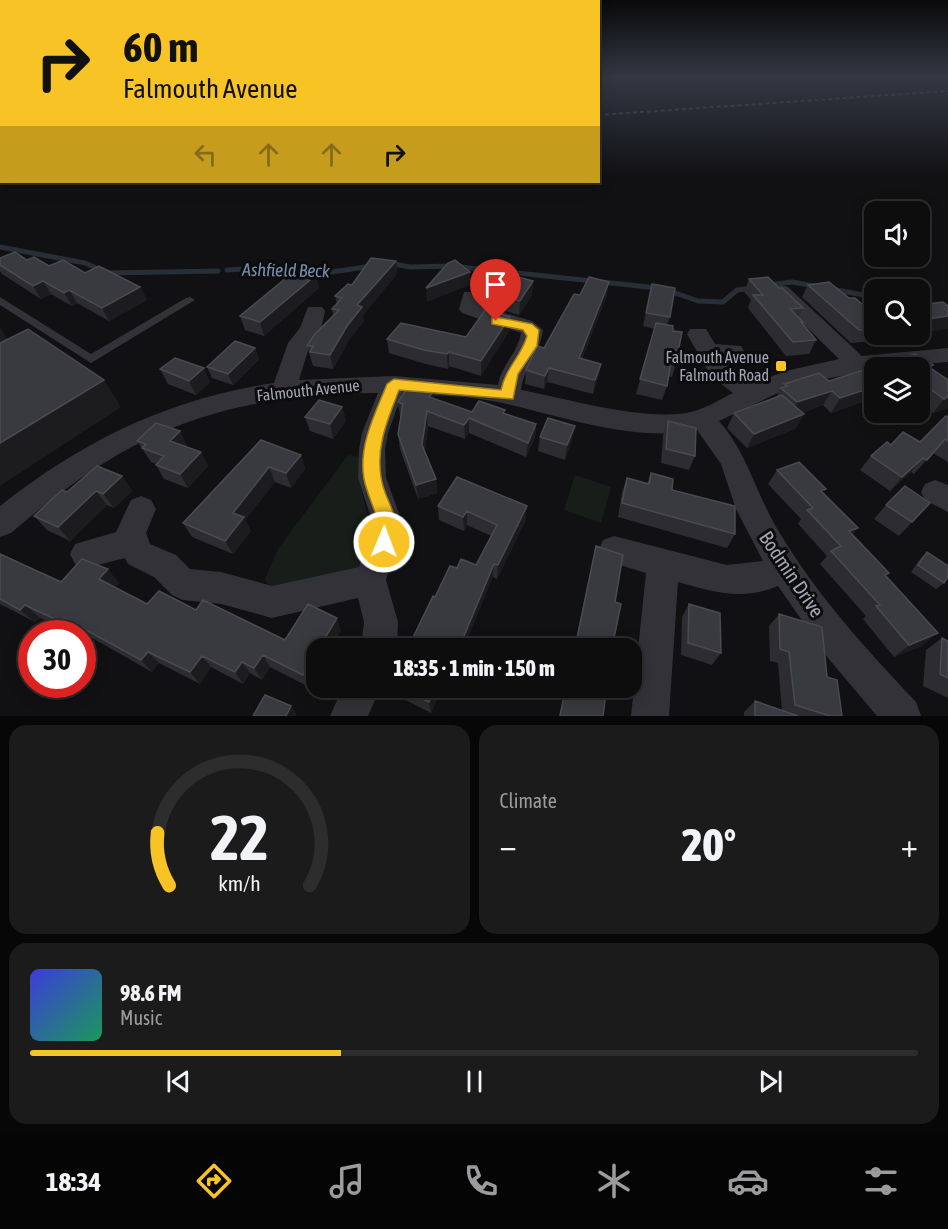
<!DOCTYPE html>
<meta charset="utf-8">
<style>
body{margin:0;font-family:"Asap Condensed",sans-serif;background:#1b1b1c;color:#f1f3f6;height:100vh;display:flex;flex-direction:column;font-size:22px;white-space:nowrap}
*{box-sizing:border-box;margin:0}
p{font-size:20px;color:#9a9c9e}
.icon{flex:none;width:33px;height:33px;fill:none;stroke:currentColor;stroke-width:2;stroke-linecap:round;stroke-linejoin:round}
.map{position:relative;height:716px;overflow:hidden}
.panel{display:flex;flex-direction:column;gap:9px;padding:9px;background:#070708;flex:1}
.panel>*{flex:none}
.guide{position:absolute;left:0px;top:0px;width:600px;height:183px;box-shadow:0 3px 15px #0003,0 0 0 2px #2d2d2e;background:#f8c324;color:#111;overflow:hidden}
.tools{position:absolute;left:864px;top:201px;display:grid;gap:12px}
.tools a{display:grid;place-items:center;width:66px;height:66px;border-radius:12px;background:#0d0d0e;box-shadow:0 3px 15px #0003,0 0 0 2px #2d2d2e;font-size:30px}
.speed{position:absolute;left:18px;top:620px;display:flex;gap:12px;font-size:30px;font-weight:700;text-align:center}
.speed>*{display:grid;place-content:center;width:78px;height:78px;border-radius:50%;background:#0d0d0e;box-shadow:0 3px 15px #0003,0 0 0 2px #2d2d2e;line-height:1}
.speed .limit{border:9px solid #d22;background:#fff;color:#111}
.pin{position:absolute;display:grid;place-items:center;width:51px;height:51px;color:#fff;margin:-62px -26px;border-radius:50% 50% 50% 0;rotate:-45deg;box-shadow:0 0 6px #0007}
.pin .icon{rotate:45deg}
.me{position:absolute;width:66px;margin:-33px;rotate:1deg;stroke-linejoin:round;filter:drop-shadow(0 0 4px #0008)}
.turn{display:flex;align-items:center;gap:21px;height:126px;padding:0 24px;font-size:27px}
.turn .icon{width:78px;height:78px;stroke-width:2.5}
.turn b{display:block;font-size:42px;line-height:51px}
.lanes{display:flex;align-items:center;height:57px;padding:0 24px;background:#0003;justify-content:center;gap:30px;direction:ltr}
.lanes .off{opacity:.35}
.big{font-size:45px;font-weight:800;line-height:1.1}
.panel .widget{flex:1;display:flex;flex-direction:column;justify-content:center;gap:9px;min-width:0;padding:0 21px;border-radius:18px;background:#1b1b1c}
.panel .dial{align-items:center;gap:0}
.dial svg{height:156px;overflow:visible;fill:none;stroke:#2d2d2e;stroke-width:7;stroke-linecap:round;text-anchor:middle}
.dial text{fill:#f1f3f6;stroke:none}
.song{display:flex;align-items:center;gap:18px}
.cover{width:72px;height:72px;border-radius:9px;background:linear-gradient(135deg,hsl(240 70% 55%),hsl(150 70% 35%))}
.played{height:6px;border-radius:3px;background:linear-gradient(90deg,#f8c324 35%,#2d2d2e 35%)}
.keys{display:flex;justify-content:space-around;direction:ltr}
.heat{display:flex;justify-content:space-between;align-items:center;font-size:33px;direction:ltr}
.panel .tiles{flex:1;display:grid;gap:9px;grid-template-columns:1fr 1fr}
.widget:last-child{grid-column:span 2}
.trip{position:absolute;left:306px;top:638px;width:336px;height:60px;border-radius:18px;background:#0d0d0e;box-shadow:0 3px 15px #0003,0 0 0 2px #2d2d2e;font-weight:800;line-height:60px;text-align:center}
.menu{display:flex;height:96px;justify-content:space-around;align-items:center;background:#050506;color:#9a9c9e}
.menu .icon{width:42px;height:42px}
.menu .active{color:#f8c324}
.menu b{font-size:27px;color:#f1f3f6}
.map>svg:first-child{display:block}
.green{fill:#171d19}
.lines{fill:none;stroke-linecap:round;stroke-linejoin:round}
.stream{stroke:#272e36;stroke-width:5}
.lane{fill:#323238;fill-rule:evenodd}
.street{fill:#323238;fill-rule:evenodd}
.rail{stroke:#45464d;stroke-width:2;stroke-dasharray:4 3;stroke-linecap:butt}
.wall{fill:#2d2d31}
.shaded-wall{fill:#1c1c1f}
.building{fill:#393a3f;stroke:#4a4b51;stroke-width:1.5}
.route{fill:#f8c324;stroke:#a17f17;stroke-width:1.5}
.poi-dot{fill:#f8c324;stroke:#0c0c0d;stroke-width:2}
.labels{text-anchor:middle;dominant-baseline:central;stroke-width:6;stroke-linejoin:round;paint-order:stroke}
.poi-label{font-size:16px;fill:#a2a6b4;stroke:#0c0c0d;text-anchor:end}
.street-label{font-size:16px;fill:#a2a6b4;stroke:#0c0c0d}
.water-label{font-size:18px;font-style:italic;fill:#7790b1;stroke:#0c0c0d}
.near-street-label{font-size:20px;fill:#a2a6b4;stroke:#0c0c0d}
</style>
<div class="map">
<svg width="948" height="716" viewBox="0 0 948 716">
<rect width="100%" height="100%" fill="#111113"/>
<path class="green" d="M348 455 360 457V485L372 533 358 575 269 587 265 579 278 549Z
M575 475 611 487 601 523 564 510Z"/>
<g class="lines">
<path class="stream" d="M0 247 85 263 108 273 218 271
M388 263 410 267 451 266 658 288
M227 270 278 267 325 273 372 266
M769 285 792 282 815 286
M831 289 874 297
M667 290 698 301 723 302 737 290 753 288"/>
<path class="lane" d="M0 297 91 354 186 298 190 297 195 300 91 363 0 305Z"/>
<path class="street" d="M781 285 788 287 862 356 948 348V362L874 368V370L797 384 719 421C748 454 756 494 778 530 815 593 866 649 916 702L921 716H877L828 658 778 586C742 601 713 592 678 582L669 716H631L646 573 603 560 599 550 603 540 614 536 727 565 763 561 736 509 721 464 697 430C637 443 561 416 503 403 470 396 436 395 402 394L388 433 385 449 386 478 404 527 386 580 398 622 397 648H361L364 622 358 598 272 618 221 604 183 600 172 595 154 577 128 564 125 558 86 568 75 564 70 554 75 544 116 532 131 500 141 496 151 500 156 509 146 533 150 544 176 555 190 569 221 572 272 586 359 567 374 527 358 478 359 449 362 433 378 393C220 395 130 430 11 533L0 537V506C84 440 168 399 274 383L288 343 300 328 308 307H322L325 311 321 329 310 344 299 380 394 376 498 385C501 365 518 353 521 333L462 313 459 309 464 292H478L481 296 480 306 532 321 543 330C540 355 524 366 521 390 565 398 652 424 695 411 708 407 721 399 733 393L711 376 687 334 690 329H706L715 344 741 346 744 351 741 356 724 359 727 364 753 383 790 370 839 359 774 295 771 291Z
M935 480 948 485V512L925 500 921 492 925 484Z
M343 687H381L368 716H330Z"/>
<path class="rail" d="M598 115 948 91"/>
</g>
<path class="wall" d="M0 258 85 273 140 287 147 300 109 321 77 303 72 306 51 294 41 299 2 274 0 271Z
M396 261 397 274 363 315 364 321 349 340 333 369 313 366 307 346 333 316 332 309 337 303 335 296 352 285Z
M316 275 319 288 264 336 245 330 240 316Z
M749 279 779 288 803 308 799 317 803 322 802 324 816 340 809 354 786 356 748 308 751 300 744 292Z
M533 281 532 295 519 315 496 308V302L483 299V285Z
M652 284 670 317 667 325 673 331 676 363 672 377 668 376 667 386 662 400 636 394 655 329 643 326Z
M808 285 849 298 869 310H874V334H888L877 336 874 341 851 343 802 297Z
M580 295H607L582 359 601 364 598 377 593 394 547 382 544 389 525 384 526 370 544 348Z
M510 317 509 331 481 376 449 366 448 369 426 364 389 353 387 339 466 337Z
M255 348 259 359 233 385 212 378 207 367Z
M915 354 933 365 931 368 948 380V408L933 413 920 403V368H874V398L831 413 823 405 802 413 804 414 795 429 747 448 727 428 734 413 776 397 784 384 819 373 829 381Z
M160 369 210 382 196 395 168 384Z
M411 390 434 391V399L472 412 505 414 536 424 535 438 526 457 469 433 465 439 428 426 425 451 436 479 437 493 418 499 400 449 398 434 401 417 400 416 398 402Z
M342 407 346 421 333 439 310 431 305 417Z
M948 417V462L933 453 914 474 911 472 890 491 860 470 871 456 891 445 920 442Z
M668 421 695 456 689 470 661 463 663 436Z
M180 431 187 446 186 447 201 452 208 466 188 488 164 479 156 465V464L151 462 137 441Z
M540 437 572 440 565 460 538 451Z
M261 440 301 455 305 469 291 488 275 482 245 520 251 531 233 554 192 537 183 523Z
M777 470 823 493 858 528 852 534 886 576 922 646 894 657 863 619 866 616 820 564 827 556 798 524 801 519 768 484Z
M651 473 672 490 735 534 727 548 618 517 622 492 627 478 647 484Z
M122 476 132 491 114 508 107 505 70 541 47 530 34 516 67 492Z
M930 503 899 536 874 519 886 505Z
M438 506 526 520 497 579 493 577 435 597 457 568 476 565 491 536 467 525 464 531 439 520Z
M596 546 615 602 612 648H574Z
M927 552 944 583 936 589 911 572 920 559Z
M0 554 61 582 119 583 115 587 147 604 196 610 285 640 341 630 331 648H316L309 687 270 667 262 680 250 673 243 684 211 667 200 684 159 663 152 672 78 630 76 633H72L40 618 35 622 0 604Z
M689 604 721 653 712 665 681 655 682 617Z
M779 614 827 677 842 716H744V712L755 701 782 711 778 663 770 661 769 626Z
M942 638 948 641V698L923 686 926 650Z
M392 687H442L431 713 394 694Z
M565 687H607L603 716H559Z"/>
<path class="shaded-wall" d="M396 261 397 274 363 315 364 321 349 340 333 369 330 355 357 305Z
M470 272V285L427 302 426 288Z
M316 275 319 288 264 336 260 322Z
M43 281 51 294 41 299 33 286Z
M533 281 532 295 519 315 520 301Z
M609 282 607 295 577 371 579 358Z
M140 287 147 300 109 321 102 308Z
M69 290 77 303 72 306 64 293Z
M948 316V329L920 333V323L921 320Z
M510 317 509 331 481 376V361Z
M0 328 9 341 0 346Z
M255 348 259 359 233 385 228 374Z
M449 352V366L448 369 447 354Z
M601 364 598 377 593 394 595 380Z
M204 368 210 382 196 395 189 381Z
M549 368 547 382 544 389 545 376Z
M104 380 121 407 0 486V443Z
M874 387V398L831 413 840 398Z
M434 391 435 405 429 397Z
M832 391 823 405 789 417 797 402Z
M948 397V408L933 413 944 399Z
M342 407 346 421 333 439 330 424Z
M427 411 428 426 424 459 422 445Z
M804 414 795 429 747 448 754 434Z
M469 418V433L465 439 464 425Z
M536 424 535 438 526 457 528 443Z
M575 426 572 440 565 460 567 445Z
M180 431 187 446 178 456 170 441Z
M201 452 208 466 188 488 180 474Z
M301 455 305 469 291 488 286 473Z
M923 458 911 472 890 491 902 477Z
M269 467 275 482 245 520 251 531 233 554 225 541 233 513Z
M122 476 132 491 114 508 103 494Z
M436 479 437 493 418 499 416 485Z
M96 491 107 505 70 541 58 527Z
M527 506 526 520 497 579 498 565Z
M467 511V525L464 531 463 517Z
M858 528 846 541 838 545 849 531Z
M494 564 493 577 464 648H459Z
M108 569 119 583 111 592 99 579Z
M25 605 40 618 35 622 20 610Z
M64 618 78 630 76 633H73L61 622Z
M337 618 341 630 331 648H319Z
M938 633 922 646 894 657 909 645Z
M148 652 159 663 152 672 141 660Z
M316 652V674L309 687 303 675Z
M263 655 270 667 262 680 254 668Z
M202 656 211 667 200 684 190 672Z
M242 662 250 673 243 684 235 672Z
M436 687H442L431 713 429 702Z
M291 706 297 715 296 716H286Z"/>
<path class="building" d="M15 252 27 260 34 257 49 266 63 260 85 273 99 266 140 287 102 308 69 290 64 293 43 281 33 286 0 265V258Z
M371 258 396 261 357 305 362 307 347 326 330 355 310 352 313 346H307L314 335 339 310 332 309 342 298 335 296 348 284 352 285Z
M455 260 470 272 426 288 448 263Z
M297 269 316 275 260 322 240 316Z
M492 270 533 281 520 301 496 295 500 289 483 285Z
M589 277 609 282 579 358 601 364 595 380 549 368 545 376 526 370 537 346 544 348 574 294 580 295Z
M768 277 779 288H782L803 308 790 309 803 322H801L816 340 793 342 753 295H763L749 279Z
M829 282 849 298H855L869 310H874V329L859 330 808 285Z
M652 284 675 288 670 317 646 313Z
M943 302 948 306V316L921 320 920 319V305Z
M486 309 510 317 481 361 449 352 447 354 424 350 387 339 401 323 466 337Z
M656 323 673 326V331L682 332 676 363 671 361 667 386 640 379Z
M28 329 104 380 0 443V343Z
M235 341 255 348 228 374 207 367Z
M915 354 933 365 929 367 948 380V397L944 399 920 381V368H874V387L840 398 832 391 797 402 781 388 787 386 784 384 819 373 829 381Z
M175 358 204 368 189 381 160 369Z
M416 384 434 391 429 397 472 412 479 401 505 410 503 413 536 424 528 443 469 418 464 425 427 411 422 445 436 479 416 485 398 434 403 404 398 402 407 389 411 390Z
M782 395 804 414 754 434 734 413Z
M319 400 342 407 330 424 305 417Z
M946 416 948 417V441L945 439 927 460 923 458 902 477 871 456 887 442 891 445 903 432 920 442Z
M548 418 575 426 567 445 540 437Z
M668 421 696 428 695 456 666 449Z
M156 423 180 431 170 441 201 452 180 474 156 465 164 456 142 448 146 444 137 441Z
M261 440 301 455 286 473 269 467 233 513 244 517 225 541 183 523Z
M799 462 826 489 821 491 858 528 849 531 889 573 885 575 938 633 909 645 876 606 880 605 831 551 841 546 807 510 813 508 777 470Z
M97 466 122 476 103 494 96 491 58 527 34 516 62 490 67 492Z
M651 473 673 479 672 490 735 506V534L622 503 627 478 649 484Z
M457 477 527 506 498 565 494 564 459 648H408L433 596 435 597 450 566 457 568 461 559 476 565 497 525 467 511 463 517 438 506Z
M905 486 930 503 912 522 886 505Z
M596 546 623 555 615 602 621 604 612 648H575Z
M927 552 948 566V577L944 583 918 565Z
M0 554 61 582 82 559 108 569 99 579 147 604 159 591 196 610 203 600 285 640 308 604 337 618 319 648H316V652L303 675 263 655 254 668 242 662 235 672 202 656 190 672 148 652 141 660 64 618 61 622 25 605 20 610 0 599Z
M689 604 720 613 721 653 688 643Z
M779 614 822 627 827 677 837 680 842 716H830L795 705 789 652 780 649Z
M942 638 948 641V678L940 674Z
M399 687H436L429 702Z
M566 687H607L603 716H560Z
M265 695 291 706 286 716H253Z
M755 701 798 716H755Z"/>
<linearGradient id="sky" x2="0" y2="1"><stop stop-color="#09090a"/><stop offset="0.43" stop-color="#323844"/><stop offset="1" stop-color="#323844" stop-opacity="0"/></linearGradient>
<rect width="948" height="178" fill="url(#sky)"/>
<path class="route" d="M496 317 532 324 539 330 537 346 518 374 513 399 399 390C388 419 376 445 381 477 385 506 405 515 391 548L384 551 377 548 375 542C383 517 369 504 364 479 358 446 375 414 387 384L394 379 501 390C506 367 521 357 527 336L523 330 492 324V318Z"/>
<rect class="poi-dot" x="775" y="360" width="12" height="12" rx="3"/>
<g class="labels">
<g class="poi-label">
<text x="769" y="357">Falmouth Avenue<tspan x="769" dy="18">Falmouth Road</tspan></text>
</g>
<g class="street-label">
<text transform="translate(308 390) rotate(-6)">Falmouth Avenue</text>
</g>
<g class="water-label">
<text transform="translate(286 270) rotate(1)">Ashfield Beck</text>
</g>
<g class="near-street-label">
<text transform="translate(792 574) rotate(56)">Bodmin Drive</text>
</g>
</g>
</svg>
<div class="tools">
<a><svg class="icon" aria-label="sound" viewBox="0 0 24 24"><path d="M4 9h4l5-4v14l-5-4H4zM17 9q2 3 0 6"/></svg></a>
<a><svg class="icon" aria-label="search" viewBox="0 0 24 24"><circle cx="10" cy="10" r="6"/><path d="M15 15l6 6"/></svg></a>
<a><svg class="icon" aria-label="layers" viewBox="0 0 24 24"><path d="M12 4l9 5-9 5-9-5zM3 14l9 5 9-5"/></svg></a>
</div>
<div class="speed"><div class="limit">30</div></div>
<div class="pin" style="left:496px;top:321px;background:#d93025"><svg class="icon" aria-label="arrive" viewBox="0 0 24 24"><path d="M6 21V4h12l-3 4 3 4H6"/></svg></div>
<svg class="me" style="left:384px;top:542px" viewBox="-20 -20 40 40"><circle r="17" fill="#f8c324" stroke="#fff" stroke-width="3"/><path d="M0-11L8 9 0 5-8 9z" fill="#fff"/></svg>
<div class="trip">18:35 · 1 min · 150 m</div>
<div class="guide">
<div class="turn"><svg class="icon" aria-label="right" viewBox="0 0 24 24"><path d="M7 20v-9h11M14 6l5 5-5 5"/></svg><div><b>60 m</b>Falmouth Avenue</div></div>
<div class="lanes"><svg class="icon off" aria-label="left" viewBox="0 0 24 24"><path d="M17 20v-9H6M10 6l-5 5 5 5"/></svg><svg class="icon off" aria-label="ahead" viewBox="0 0 24 24"><path d="M12 20V5M6 11l6-6 6 6"/></svg><svg class="icon off" aria-label="ahead" viewBox="0 0 24 24"><path d="M12 20V5M6 11l6-6 6 6"/></svg><svg class="icon" aria-label="right" viewBox="0 0 24 24"><path d="M7 20v-9h11M14 6l5 5-5 5"/></svg></div>
</div>
</div>
<section class="panel">
<div class="tiles">
<div class="widget dial"><svg viewBox="0 0 100 80">
<path d="M14 69A42 42 0 1 1 86 69"/>
<path d="M14 69A42 42 0 0 1 8 42" stroke="#f8c324"/>
<text x="50" y="56" font-size="32" font-weight="700">22</text>
<text x="50" y="72" font-size="11">km/h</text>
</svg></div>
<div class="widget"><p>Climate</p>
<div class="heat"><a>−</a><b class="big">20°</b><a>+</a></div>
</div>
<div class="widget">
<div class="song"><i class="cover"></i><div><b>98.6 FM</b><p>Music</p></div></div>
<div class="played"></div>
<div class="keys"><svg class="icon" aria-label="previous" viewBox="0 0 24 24"><path d="M18 5L8 12l10 7zM5 5v14"/></svg><svg class="icon" aria-label="pause" viewBox="0 0 24 24"><path d="M8 5v14M16 5v14"/></svg><svg class="icon" aria-label="next" viewBox="0 0 24 24"><path d="M6 5l10 7-10 7zM19 5v14"/></svg></div>
</div>
</div>
</section>
<nav class="menu">
<b>18:34</b>
<svg class="icon active" aria-label="directions" viewBox="0 0 24 24"><path d="M12 3l9 9-9 9-9-9zM9 14v-3h6M13 9l2 2-2 2"/></svg>
<svg class="icon" aria-label="music" viewBox="0 0 24 24"><path d="M9 18V5l10-2v13"/><circle cx="6" cy="18" r="3"/><circle cx="16" cy="16" r="3"/></svg>
<svg class="icon" aria-label="phone" viewBox="0 0 24 24"><path d="M5 4h4l2 5-3 2q2 4 5 5l2-3 5 2v4C11 20 4 13 5 4z"/></svg>
<svg class="icon" aria-label="climate" viewBox="0 0 24 24"><path d="M12 3v18M4 7l16 10M4 17L20 7"/></svg>
<svg class="icon" aria-label="car" viewBox="0 0 24 24"><path d="M5 17H2v-5l4-1 3-4h7l3 4 3 1v5h-3M9 17h6M6 11h13"/><circle cx="7" cy="17" r="2"/><circle cx="17" cy="17" r="2"/></svg>
<svg class="icon" aria-label="filters" viewBox="0 0 24 24"><path d="M4 7h16M4 17h16"/><circle cx="9" cy="7" r="2"/><circle cx="15" cy="17" r="2"/></svg>
</nav>
